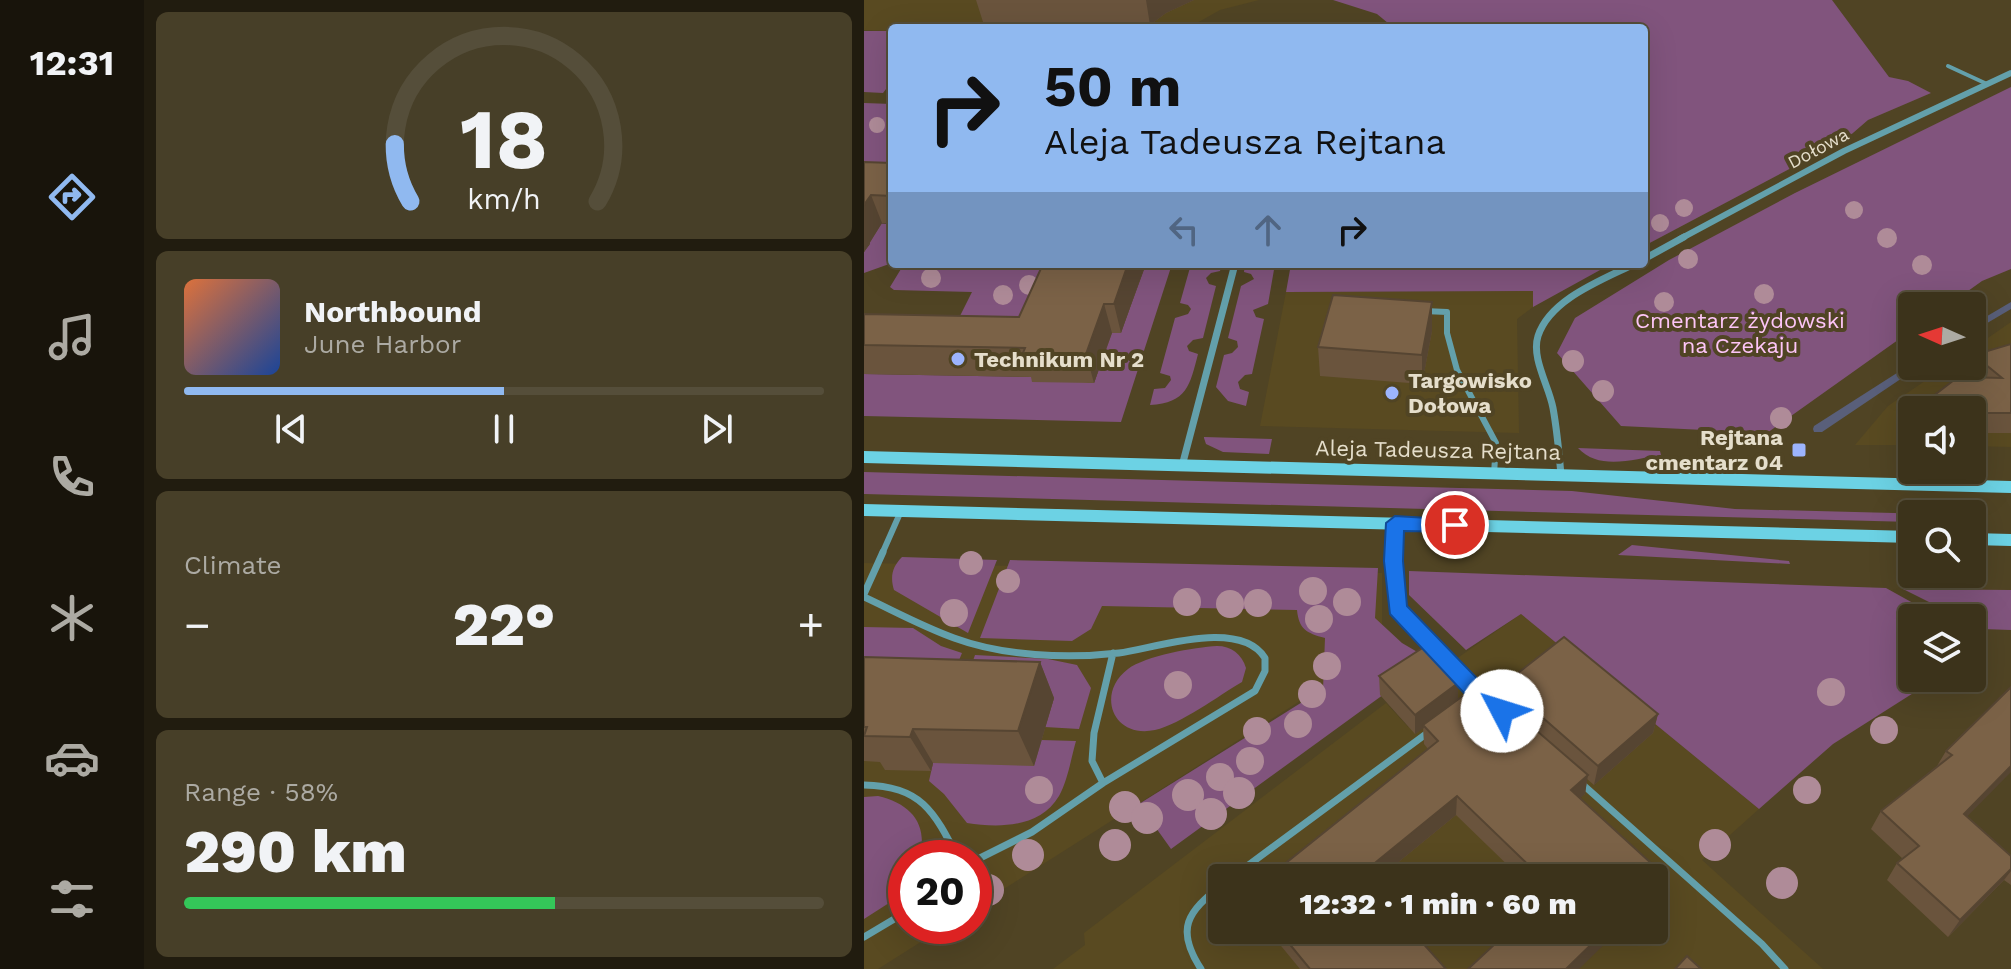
<!DOCTYPE html>
<meta charset="utf-8">
<style>
body{margin:0;font-family:"Work Sans",sans-serif;background:#473f28;color:#f1f3f6;height:100vh;display:flex;flex-direction:column;font-size:30px;white-space:nowrap}
*{box-sizing:border-box;margin:0}
p{font-size:26px;color:#acaaa3}
.icon{flex:none;width:44px;height:44px;fill:none;stroke:currentColor;stroke-width:2;stroke-linecap:round;stroke-linejoin:round}
.map{position:relative;flex:1;overflow:hidden}
.panel{display:flex;flex-direction:column;gap:12px;padding:12px;background:#211c0f;width:720px}
.panel>*{flex:none}
.guide{position:absolute;left:24px;top:24px;width:760px;height:244px;border-radius:8px;box-shadow:0 8px 32px #0002,0 0 0 2px #554e3a;background:#90b9f0;color:#111;overflow:hidden}
.needle{width:52px;rotate:273deg}
.tools{position:absolute;left:1034px;top:292px;display:grid;gap:16px}
.tools a{display:grid;place-items:center;width:88px;height:88px;border-radius:8px;background:#3c331b;box-shadow:0 8px 32px #0002,0 0 0 2px #554e3a;font-size:40px}
.speed{position:absolute;left:24px;top:840px;display:flex;gap:16px;font-size:40px;font-weight:700;text-align:center}
.speed>*{display:grid;place-content:center;width:104px;height:104px;border-radius:50%;background:#3c331b;box-shadow:0 8px 32px #0002,0 0 0 2px #554e3a;line-height:1}
.speed .limit{border:12px solid #d22;background:#fff;color:#111}
.pin{position:absolute;display:grid;place-items:center;width:68px;height:68px;color:#fff;margin:-34px;border:4px solid #fff;border-radius:50%;box-shadow:0 2px 8px #0007}
.me{position:absolute;width:88px;margin:-44px;rotate:310deg;stroke-linejoin:round;filter:drop-shadow(0 0 6px #0008)}
.turn{display:flex;align-items:center;gap:28px;height:168px;padding:0 24px;font-size:36px}
.turn .icon{width:104px;height:104px;stroke-width:2.5}
.turn b{display:block;font-size:56px;line-height:68px}
.lanes{display:flex;align-items:center;height:76px;padding:0 24px;background:#0003;justify-content:center;gap:40px;direction:ltr}
.lanes .off{opacity:.35}
.big{font-size:60px;font-weight:800;line-height:1.1}
.panel .tile{flex:1;display:flex;flex-direction:column;justify-content:center;gap:12px;min-width:0;padding:0 28px;border-radius:12px;background:#473f28}
.panel .dial{align-items:center;gap:0}
.dial svg{height:208px;overflow:visible;fill:none;stroke:#554e3a;stroke-width:7;stroke-linecap:round;text-anchor:middle}
.dial text{fill:#f1f3f6;stroke:none}
.song{display:flex;align-items:center;gap:24px}
.cover{width:96px;height:96px;border-radius:12px;background:linear-gradient(135deg,hsl(20 70% 55%),hsl(220 70% 35%))}
.played{height:8px;border-radius:4px;background:linear-gradient(90deg,#90b9f0 50%,#554e3a 50%)}
.keys{display:flex;justify-content:space-around;direction:ltr}
.heat{display:flex;justify-content:space-between;align-items:center;font-size:44px;direction:ltr}
.charge{height:12px;border-radius:6px;background:linear-gradient(90deg,#34c759 58%,#554e3a 0)}
.trip{position:absolute;left:344px;top:864px;width:460px;height:80px;border-radius:8px;background:#3c331b;box-shadow:0 8px 32px #0002,0 0 0 2px #554e3a;font-weight:800;line-height:80px;text-align:center}
main{display:flex;flex:1;min-height:0}
.tab-bar{display:flex;flex-direction:column;width:144px;justify-content:space-around;align-items:center;background:#18140b;color:#acaaa3}
.tab-bar .icon{width:56px;height:56px}
.tab-bar .on{color:#90b9f0}
.tab-bar b{font-size:36px;color:#f1f3f6}
.map>svg:first-child{display:block}
.built{fill:#594a21;fill-rule:evenodd}
.green{fill:#81547d}
.lines{fill:none;stroke-linecap:round;stroke-linejoin:round}
.stream{fill:#595f7a;fill-rule:evenodd}
.lane-far2{stroke:#63a0ab;stroke-width:4}
.lane-far1{stroke:#63a0ab;stroke-width:6}
.lane{stroke:#63a0ab;stroke-width:7}
.street-far1{stroke:#63a0ab;stroke-width:6}
.street{stroke:#63a0ab;stroke-width:7}
.secondary{fill:#6cd2e4;fill-rule:evenodd}
.tree{fill:#af8b98}
.wall{fill:#6a543d}
.shaded-wall{fill:#564532}
.building{fill:#7b6247;stroke:#564532;stroke-width:2}
.route{fill:#1a73e8;stroke:#114b97;stroke-width:2}
.poi-dot{fill:#9cb4fd;stroke:#504424;stroke-width:3}
.labels{text-anchor:middle;dominant-baseline:central;stroke-width:8;stroke-linejoin:round;paint-order:stroke}
.far-street-label{font-size:18px;fill:#e5decb;stroke:#504424}
.park-label{font-size:22px;fill:#fdc5f7;stroke:#504424}
.poi-label{font-size:22px;font-weight:bold;fill:#e5decb;stroke:#504424;text-anchor:start}
.street-label{font-size:22px;fill:#e5decb;stroke:#504424}
</style>
<main>
<nav class="tab-bar">
<b>12:31</b>
<svg class="icon on" aria-label="directions" viewBox="0 0 24 24"><path d="M12 3l9 9-9 9-9-9zM9 14v-3h6M13 9l2 2-2 2"/></svg>
<svg class="icon" aria-label="music" viewBox="0 0 24 24"><path d="M9 18V5l10-2v13"/><circle cx="6" cy="18" r="3"/><circle cx="16" cy="16" r="3"/></svg>
<svg class="icon" aria-label="phone" viewBox="0 0 24 24"><path d="M5 4h4l2 5-3 2q2 4 5 5l2-3 5 2v4C11 20 4 13 5 4z"/></svg>
<svg class="icon" aria-label="climate" viewBox="0 0 24 24"><path d="M12 3v18M4 7l16 10M4 17L20 7"/></svg>
<svg class="icon" aria-label="car" viewBox="0 0 24 24"><path d="M5 17H2v-5l4-1 3-4h7l3 4 3 1v5h-3M9 17h6M6 11h13"/><circle cx="7" cy="17" r="2"/><circle cx="17" cy="17" r="2"/></svg>
<svg class="icon" aria-label="filters" viewBox="0 0 24 24"><path d="M4 7h16M4 17h16"/><circle cx="9" cy="7" r="2"/><circle cx="15" cy="17" r="2"/></svg>
</nav>
<section class="panel">
<div class="tile dial"><svg viewBox="0 0 100 80">
<path d="M14 69A42 42 0 1 1 86 69"/>
<path d="M14 69A42 42 0 0 1 8 47" stroke="#90b9f0"/>
<text x="50" y="56" font-size="32" font-weight="700">18</text>
<text x="50" y="72" font-size="11">km/h</text>
</svg></div>
<div class="tile">
<div class="song"><i class="cover"></i><div><b>Northbound</b><p>June Harbor</p></div></div>
<div class="played"></div>
<div class="keys"><svg class="icon" aria-label="previous" viewBox="0 0 24 24"><path d="M18 5L8 12l10 7zM5 5v14"/></svg><svg class="icon" aria-label="pause" viewBox="0 0 24 24"><path d="M8 5v14M16 5v14"/></svg><svg class="icon" aria-label="next" viewBox="0 0 24 24"><path d="M6 5l10 7-10 7zM19 5v14"/></svg></div>
</div>
<div class="tile"><p>Climate</p>
<div class="heat"><a>−</a><b class="big">22°</b><a>+</a></div>
</div>
<div class="tile"><p>Range · 58%</p><b class="big">290 km</b><div class="charge"></div></div>
</section>
<div class="map">
<svg width="1147" height="969" viewBox="0 0 1147 969">
<rect width="100%" height="100%" fill="#504424"/>
<path class="built" d="M0 0H395L356 10 324 28H28V31L0 30Z
M670 291 669 307 653 319 655 433 396 426 422 292Z
M1147 322V447L1108 446V410H1048V445H991L1024 406 1083 366H1108V349Z
M0 563 518 573V649L110 908V858H42V926H82L14 969H0Z
M657 614 895 809 838 860 959 969H189L221 945 220 933 522 703 544 727 590 697 569 675ZM358 878H790V930H358Z"/>
<path class="green" d="M469 0H968L1025 77 1044 81 1067 93 1004 120 982 139 780 246V28H530L513 14Z
M0 31H28V81L19 93 0 92Z
M1147 87V269L1118 281 1083 306H1048V330L903 433 757 426 693 353 711 318 805 260 931 193Z
M0 103 28 104V190H0Z
M0 223 28 224V263L0 273V252L6 244Z
M40 264H177L182 266 162 336 87 334 108 292 30 290 26 287Z
M252 264H308L257 422 0 416V374L170 377 230 383 242 349 240 333 257 332 281 267Z
M327 264H358L356 271 347 273 342 278 345 284 352 286 339 338 329 340 323 346 325 351 334 354C326 385 323 403 286 405L290 389 301 388 307 380 306 376 296 373 311 318 324 314 327 309 324 305 316 303Z
M381 264H411L404 304 389 310 392 317 400 319 388 374 381 375 374 382 376 389 385 392 382 406 364 401 352 387 360 355 368 353 374 347 373 341 364 338 377 286 390 279 387 274 380 272Z
M427 264H747L669 307V291L422 292Z
M340 438V437L408 439 405 454 359 452 342 444Z
M714 448 796 451 797 455C770 459 735 471 714 448Z
M0 472 708 491 871 509 1068 514H1048V522L0 494Z
M768 545 925 561 926 564 754 555Z
M38 557 133 560 104 633 30 590C26 577 28 567 38 557Z
M146 560 514 568 511 618 538 643 567 660 307 849 275 804 459 689 461 638C442 633 435 629 433 610L238 606 227 629 208 641 116 638Z
M545 571 1022 588 1076 618H1048V678H1073L969 744 895 809 657 614 602 650 545 595Z
M1039 589 1147 590V630L1118 629 1108 624V618H1097Z
M0 627 49 628 77 646 98 653 81 694 0 692Z
M353 646C367 646 378 654 382 668L378 682C354 696 317 724 291 730 248 739 232 693 264 669 281 656 331 647 353 646Z
M111 655 184 659 213 665 227 688 215 729 181 727 190 698 97 695Z
M177 740 212 741C207 758 204 780 195 796 176 828 135 828 103 823L80 794 65 781 69 763Z
M14 796C47 804 64 823 56 858H42V886L25 903 0 919V797Z"/>
<g class="lines">
<path class="stream" d="M1147 302V309L1108 332V325Z
M1047 364 1048 366H1056L958 432H950L949 429 950 426Z"/>
<path class="lane-far2" d="M1084 66 1123 84"/>
<path class="lane-far1" d="M560 311 583 312V333L593 370 632 443 630 474
M18 554 37 511
M529 554 531 523"/>
<path class="lane" d="M529 552 533 609 622 701
M0 594 19 552
M0 597C30 611 59 627 90 638 139 656 202 659 255 653 292 648 376 618 401 658V671L391 691 239 783 168 832 110 861
M239 783 228 761 230 733 249 653
M717 783 898 944 921 969
M0 785C57 786 70 811 94 858
M367 878 566 731
M0 937 42 912
M337 969C311 929 323 912 358 885"/>
<path class="street-far1" d="M816 239 980 151 1147 73"/>
<path class="street" d="M780 259 820 237
M318 466 371 264
M697 475C695 452 693 430 689 408 685 386 667 358 674 336 686 299 738 280 770 264"/>
<path class="secondary" d="M0 451 1147 481V493L0 463Z
M0 504 1048 531V543L0 516Z
M1108 533 1147 534V546L1108 545Z"/>
</g>
<g class="tree">
<circle cx="13" cy="125" r="8"/>
<circle cx="820" cy="208" r="9"/>
<circle cx="990" cy="210" r="9"/>
<circle cx="796" cy="223" r="9"/>
<circle cx="1023" cy="238" r="10"/>
<circle cx="824" cy="259" r="10"/>
<circle cx="1058" cy="265" r="10"/>
<circle cx="67" cy="278" r="10"/>
<circle cx="165" cy="285" r="10"/>
<circle cx="900" cy="294" r="10"/>
<circle cx="139" cy="295" r="10"/>
<circle cx="800" cy="302" r="10"/>
<circle cx="709" cy="361" r="11"/>
<circle cx="739" cy="391" r="11"/>
<circle cx="917" cy="418" r="11"/>
<circle cx="107" cy="563" r="12"/>
<circle cx="144" cy="581" r="12"/>
<circle cx="449" cy="591" r="14"/>
<circle cx="323" cy="602" r="14"/>
<circle cx="483" cy="602" r="14"/>
<circle cx="394" cy="603" r="14"/>
<circle cx="366" cy="604" r="14"/>
<circle cx="90" cy="613" r="14"/>
<circle cx="455" cy="619" r="14"/>
<circle cx="463" cy="666" r="14"/>
<circle cx="314" cy="685" r="14"/>
<circle cx="967" cy="692" r="14"/>
<circle cx="448" cy="694" r="14"/>
<circle cx="434" cy="724" r="14"/>
<circle cx="1020" cy="730" r="14"/>
<circle cx="393" cy="731" r="14"/>
<circle cx="386" cy="761" r="14"/>
<circle cx="356" cy="777" r="14"/>
<circle cx="175" cy="790" r="14"/>
<circle cx="943" cy="790" r="14"/>
<circle cx="375" cy="793" r="16"/>
<circle cx="324" cy="795" r="16"/>
<circle cx="261" cy="807" r="16"/>
<circle cx="347" cy="814" r="16"/>
<circle cx="283" cy="818" r="16"/>
<circle cx="251" cy="845" r="16"/>
<circle cx="851" cy="845" r="16"/>
<circle cx="164" cy="855" r="16"/>
<circle cx="918" cy="883" r="16"/>
<circle cx="124" cy="890" r="16"/>
</g>
<path class="wall" d="M112 0H330L302 13 286 25 119 22Z
M0 162 28 163V223H18L0 252Z
M280 268 257 333H248L230 383 168 382 167 377 0 374V314L155 317Z
M568 331 558 384 456 376 454 347Z
M1147 344V433H1108V410L1104 377 1102 375 1105 366H1108V360L1110 355Z
M1048 412V433H1039L1046 413Z
M700 637 794 714 789 733 730 785 723 779 721 794 716 798 799 874 794 891 790 895V878H657L592 815 515 878H403L564 749 560 744 559 728 551 734 516 695 515 676 560 647 594 683V700L603 693 615 704 629 693 639 701 640 684Z
M0 657 176 662 190 698 170 766 69 763 67 771 21 770 16 762 0 761Z
M1147 687 1103 817 1147 856V885L1140 880 1084 937 1023 880 1033 863 1039 859 1007 829 1017 811 1073 766 1082 751Z
M404 930H547L582 969H436Z"/>
<path class="shaded-wall" d="M282 0H330L302 13 286 25Z
M7 195 18 223 0 252V205Z
M264 264H279L280 268 257 333 250 304Z
M568 302V331L558 384V355Z
M240 304 248 333 230 383 222 354Z
M176 662 190 698 170 766 154 731Z
M594 683V702L559 725 560 728 551 734V715Z
M794 714 789 733 730 785 734 766Z
M49 729 69 763 67 771 46 737Z
M1147 766V772L1088 832 1100 814Z
M724 775 721 794 704 809 707 790Z
M593 796 592 815 515 878H497L496 875Z
M1147 869V871L1140 880 1084 937 1096 920Z
M799 874 794 891 790 895V883Z
M742 930H755L715 969H702Z"/>
<path class="building" d="M0 162 28 163V196L7 195 0 205Z
M179 264H264L250 304H240L222 354 159 353 161 348 0 345V314L155 317Z
M469 295 568 302 558 355 454 347Z
M1147 344V413H1108V410H1051L1094 377 1138 378 1110 355Z
M700 637 794 714 734 766 640 684Z
M560 647 594 683 551 715 515 676Z
M0 657 176 662 154 731 49 729 46 737 0 736 3 727H0Z
M1147 687V766L1100 814 1147 856V869L1096 920 1033 863 1055 846 1017 811 1088 755 1082 751Z
M603 693 615 704 629 693 724 775 707 790 799 874 790 883V878H678L593 796 496 875 499 878H403L574 741 559 725Z
M414 930H547L582 969H446Z
M646 930H742L702 969H604Z
M823 956 837 969H811Z"/>
<path class="route" d="M531 516 597 520 600 525 591 532 540 531 539 561 543 606 629 695 646 705 649 711 646 718 638 721 614 708 526 614 520 561 522 523Z"/>
<g class="poi-dot">
<circle cx="94" cy="359" r="8"/>
<circle cx="528" cy="393" r="8"/>
<rect x="927" y="442" width="16" height="16" rx="4"/>
</g>
<g class="labels">
<g class="far-street-label">
<text transform="translate(954 148) rotate(-28)">Dołowa</text>
</g>
<g class="park-label">
<text x="876" y="320">Cmentarz żydowski<tspan x="876" dy="25">na Czekaju</tspan></text>
</g>
<g class="poi-label">
<text x="110" y="359">Technikum Nr 2</text>
<text x="544" y="380">Targowisko<tspan x="544" dy="25">Dołowa</tspan></text>
<text x="919" y="437" text-anchor="end">Rejtana<tspan x="919" dy="25">cmentarz 04</tspan></text>
</g>
<g class="street-label">
<text transform="translate(574 450) rotate(1)">Aleja Tadeusza Rejtana</text>
</g>
</g>
</svg>
<div class="tools">
<a><svg class="needle" viewBox="-14 -14 28 28"><path d="M0-13l5 13h-10z" fill="#e53935"/><path d="M0 13l5-13h-10z" fill="#acaaa3"/></svg></a>
<a><svg class="icon" aria-label="sound" viewBox="0 0 24 24"><path d="M4 9h4l5-4v14l-5-4H4zM17 9q2 3 0 6"/></svg></a>
<a><svg class="icon" aria-label="search" viewBox="0 0 24 24"><circle cx="10" cy="10" r="6"/><path d="M15 15l6 6"/></svg></a>
<a><svg class="icon" aria-label="layers" viewBox="0 0 24 24"><path d="M12 4l9 5-9 5-9-5zM3 14l9 5 9-5"/></svg></a>
</div>
<div class="speed"><div class="limit">20</div></div>
<div class="pin" style="left:591px;top:525px;background:#d93025"><svg class="icon" aria-label="arrive" viewBox="0 0 24 24"><path d="M6 21V4h12l-3 4 3 4H6"/></svg></div>
<svg class="me" style="left:638px;top:711px" viewBox="-20 -20 40 40"><circle r="19" fill="#fff"/><path d="M0-13L10 11 0 6-10 11z" fill="#1a73e8"/></svg>
<div class="trip">12:32 · 1 min · 60 m</div>
<div class="guide">
<div class="turn"><svg class="icon" aria-label="right" viewBox="0 0 24 24"><path d="M7 20v-9h11M14 6l5 5-5 5"/></svg><div><b>50 m</b>Aleja Tadeusza Rejtana</div></div>
<div class="lanes"><svg class="icon off" aria-label="left" viewBox="0 0 24 24"><path d="M17 20v-9H6M10 6l-5 5 5 5"/></svg><svg class="icon off" aria-label="ahead" viewBox="0 0 24 24"><path d="M12 20V5M6 11l6-6 6 6"/></svg><svg class="icon" aria-label="right" viewBox="0 0 24 24"><path d="M7 20v-9h11M14 6l5 5-5 5"/></svg></div>
</div>
</div>
</main>
